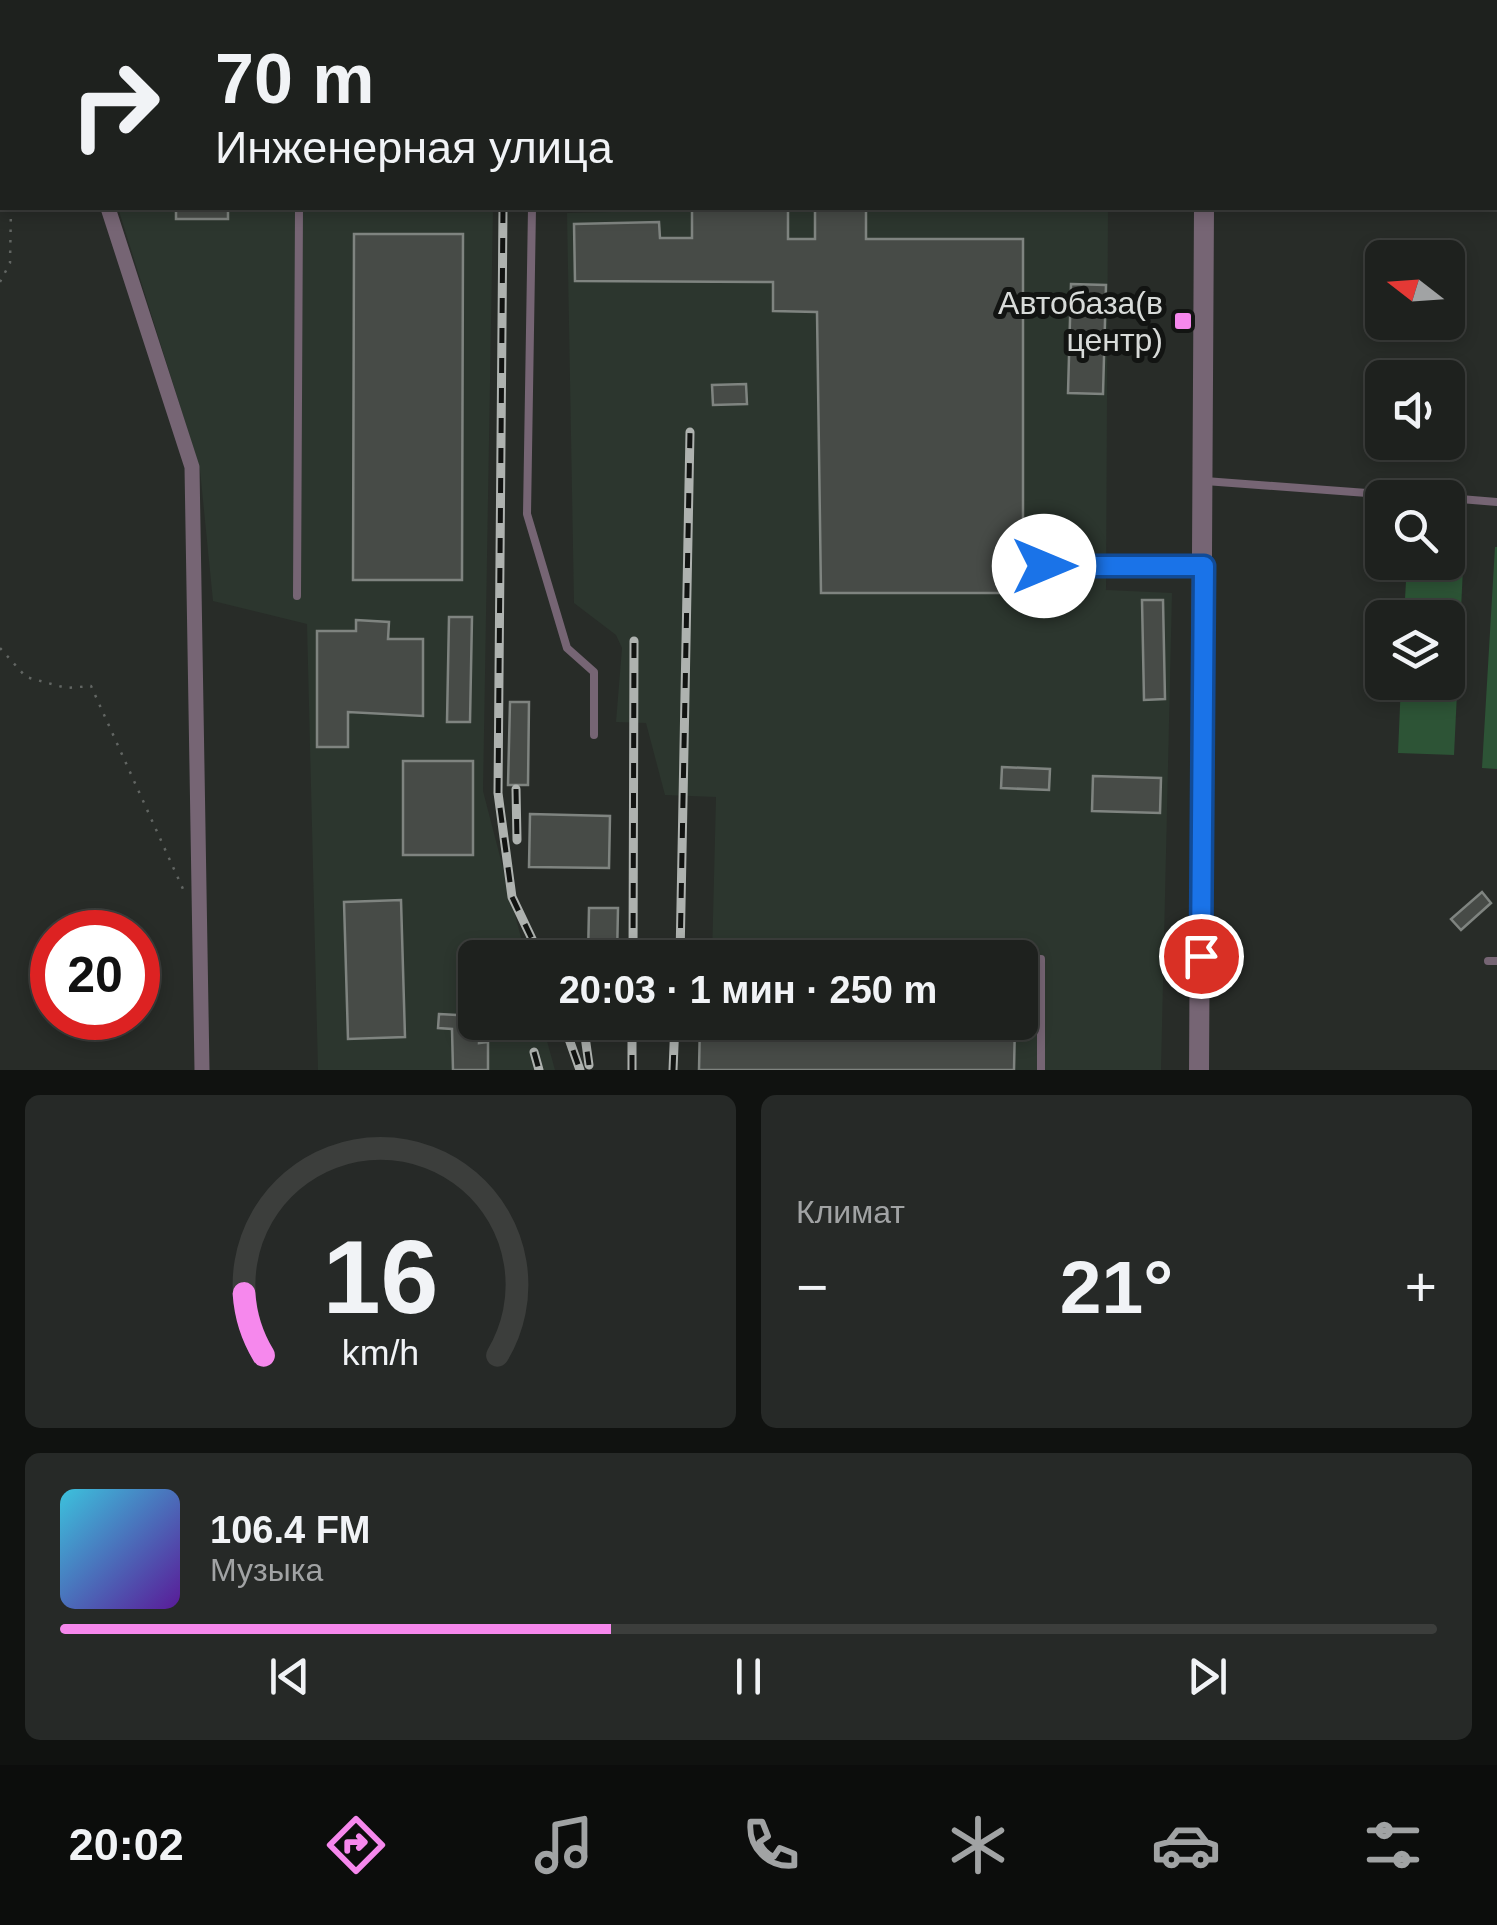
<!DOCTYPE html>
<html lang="ru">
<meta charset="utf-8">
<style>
body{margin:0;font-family:Helvetica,sans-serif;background:#262927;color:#f1f3f6;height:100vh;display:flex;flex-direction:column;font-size:38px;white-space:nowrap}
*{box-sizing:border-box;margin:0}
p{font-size:32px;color:#a1a3a4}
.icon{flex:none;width:55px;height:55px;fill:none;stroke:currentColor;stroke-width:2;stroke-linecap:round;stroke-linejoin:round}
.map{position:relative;height:1070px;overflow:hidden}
.side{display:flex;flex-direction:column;gap:25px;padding:25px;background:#101210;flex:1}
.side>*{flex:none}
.banner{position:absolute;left:0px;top:0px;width:1498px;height:210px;box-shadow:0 5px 15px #0003,0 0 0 2px #3c3e3c;background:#1e211e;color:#f1f3f6;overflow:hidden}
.needle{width:65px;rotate:287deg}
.fabs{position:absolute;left:1365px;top:240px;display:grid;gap:20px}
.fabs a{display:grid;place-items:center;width:100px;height:100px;border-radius:15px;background:#1e211e;box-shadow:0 5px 15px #0003,0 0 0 2px #3c3e3c;font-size:50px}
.speed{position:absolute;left:30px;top:910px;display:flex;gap:20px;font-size:50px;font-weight:700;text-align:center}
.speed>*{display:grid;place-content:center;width:130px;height:130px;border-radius:50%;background:#1e211e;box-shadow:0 5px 15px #0003,0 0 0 2px #3c3e3c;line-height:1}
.speed .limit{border:15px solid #d22;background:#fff;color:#111}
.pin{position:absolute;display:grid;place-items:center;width:85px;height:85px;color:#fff;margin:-42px;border:5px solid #fff;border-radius:50%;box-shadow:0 2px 10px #0007}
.me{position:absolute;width:110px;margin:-55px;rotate:90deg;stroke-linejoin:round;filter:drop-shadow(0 0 8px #0008)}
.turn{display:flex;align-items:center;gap:35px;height:210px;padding:0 50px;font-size:45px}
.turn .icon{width:130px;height:130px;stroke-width:2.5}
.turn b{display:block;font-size:70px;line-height:85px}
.big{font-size:75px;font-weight:600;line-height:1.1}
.side .widget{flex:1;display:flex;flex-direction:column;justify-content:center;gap:15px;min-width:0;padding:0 35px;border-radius:15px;background:#262927}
.side .dial{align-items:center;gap:0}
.dial svg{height:260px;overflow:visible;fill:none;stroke:#3c3e3c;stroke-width:7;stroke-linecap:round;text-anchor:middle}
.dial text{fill:#f1f3f6;stroke:none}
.song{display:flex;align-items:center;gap:30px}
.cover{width:120px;height:120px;border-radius:15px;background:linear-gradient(135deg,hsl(190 70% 55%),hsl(270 70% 35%))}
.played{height:10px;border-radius:5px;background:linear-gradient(90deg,#f688ed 40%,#3c3e3c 40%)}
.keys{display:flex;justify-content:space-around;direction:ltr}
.heat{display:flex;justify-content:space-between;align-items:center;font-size:55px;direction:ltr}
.side .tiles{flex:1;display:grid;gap:25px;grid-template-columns:1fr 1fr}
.widget:last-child{grid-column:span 2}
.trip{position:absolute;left:458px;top:940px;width:580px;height:100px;border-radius:15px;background:#1e211e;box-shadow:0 5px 15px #0003,0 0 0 2px #3c3e3c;font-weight:600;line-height:100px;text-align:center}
.menu{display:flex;height:160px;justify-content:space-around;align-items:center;background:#0c0d0c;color:#a1a3a4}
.menu .icon{width:70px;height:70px}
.menu .selected{color:#f688ed}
.menu b{font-size:45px;color:#f1f3f6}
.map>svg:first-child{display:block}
.built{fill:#2c362e}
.water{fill:#2d5436}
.building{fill:#474b47;stroke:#7f8480;stroke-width:2.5}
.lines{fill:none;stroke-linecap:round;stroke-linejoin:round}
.path{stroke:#626663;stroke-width:2.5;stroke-dasharray:2.5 8;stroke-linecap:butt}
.service{stroke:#766574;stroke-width:8}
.minor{stroke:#766574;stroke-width:15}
.tertiary{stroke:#766574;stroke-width:20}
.rail-casing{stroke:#aeb2af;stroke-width:9}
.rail{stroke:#121412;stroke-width:5;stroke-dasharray:15;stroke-linecap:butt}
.route-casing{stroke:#114b97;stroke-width:25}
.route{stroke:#1a73e8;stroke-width:18}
.poi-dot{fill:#f688ed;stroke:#121412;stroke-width:4}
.labels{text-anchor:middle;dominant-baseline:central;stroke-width:10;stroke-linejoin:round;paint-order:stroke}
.poi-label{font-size:32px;fill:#d8dbd9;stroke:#121412;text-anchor:end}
</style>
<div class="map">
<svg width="1497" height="1070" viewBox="0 0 1497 1070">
<rect width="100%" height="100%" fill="#282c28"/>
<path class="built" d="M53 0H1103L54 2Z
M118 208H493L483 791 526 957 475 958V1022L542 1023 555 1070H318L307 624 213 601 200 470Z
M782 208H1108L1106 590 1172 593 1161 1070H709L710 1023 1020 1022V958L712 957 716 797 665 795 646 723 616 722 622 648 616 635 574 603 567 213Z"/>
<path class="water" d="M1448 546 1464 547 1454 755 1398 753 1401 683 1448 682V618L1404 617 1407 563 1448 562Z
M1495 547H1497V769L1482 768Z"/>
<path class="building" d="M176 208H228V219H176Z
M692 208H788V239H815V209H866V239H1023V593H821L817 312 773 311V282L575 281 574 224 659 222 660 238H692Z
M354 234H463L462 580H353Z
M1071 284 1106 285 1103 394 1068 393Z
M746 384 747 404 713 405 712 385Z
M1142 600H1163L1165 699 1144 700Z
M449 617H472L470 722H447Z
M356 620 389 622 388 639H423V716L348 712V747H317V631H356Z
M510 702H529L528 785H508Z
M403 761H473V855H403Z
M1002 767 1050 769 1049 790 1001 788Z
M1093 776 1161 778 1160 813 1092 811Z
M530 814 610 816 609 868 529 867Z
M1482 892 1491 903 1461 930 1451 919Z
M401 900 405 1037 348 1039 344 902Z
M589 908H618L617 958H588Z
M439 1014 475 1016V1022H480L479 1043 488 1042V1070H453L452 1029 438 1028Z
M700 1022H1015L1014 1070H699Z"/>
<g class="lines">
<path class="path" d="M0 148 2 153
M0 282 10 263 11 208
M0 648 26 677 66 688 91 686 183 889"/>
<path class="service" d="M619 0V2
M698 0V2
M853 0V2
M290 2 291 0
M384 2V0
M528 2V0
M1140 2V0
M1495 51H1497
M532 208 527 514 567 648 594 672V735
M1205 481 1434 498
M1448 498 1497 502
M1044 567 1200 566
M297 596 299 208
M839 954 987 958
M1020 958 1041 959V1070
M1488 961H1497"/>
<path class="minor" d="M41 0 42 2
M1495 154H1497
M108 208 192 467 202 1070"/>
<path class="tertiary" d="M1204 2V0
M1199 1070 1204 208"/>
<g class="rail-casing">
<path id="rail" d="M504 2V0
M503 208 498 793 512 897 541 958
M516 789 517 840
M633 958 634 641
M680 958 690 432
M563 1022 580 1070
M583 1022 589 1065
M534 1052 539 1070
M632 1070V1022
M673 1070 675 1022"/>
</g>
<use href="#rail" class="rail"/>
</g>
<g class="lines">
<g class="route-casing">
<path id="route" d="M1044 566H1204L1201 956"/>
</g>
<use href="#route" class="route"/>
</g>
<rect class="poi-dot" x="1173" y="311" width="20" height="20" rx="5"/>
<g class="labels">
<g class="poi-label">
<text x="1163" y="303">Автобаза(в<tspan x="1163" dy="37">центр)</tspan></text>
</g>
</g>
</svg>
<div class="fabs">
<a><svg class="needle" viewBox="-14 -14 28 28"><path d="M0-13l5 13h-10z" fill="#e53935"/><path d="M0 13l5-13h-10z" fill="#a1a3a4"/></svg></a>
<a><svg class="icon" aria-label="sound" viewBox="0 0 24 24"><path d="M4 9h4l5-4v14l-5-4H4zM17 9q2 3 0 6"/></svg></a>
<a><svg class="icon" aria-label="search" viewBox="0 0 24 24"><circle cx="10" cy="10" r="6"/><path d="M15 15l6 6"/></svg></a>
<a><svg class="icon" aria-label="layers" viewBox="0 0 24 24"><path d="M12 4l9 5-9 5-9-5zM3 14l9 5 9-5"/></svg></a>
</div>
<div class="speed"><div class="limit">20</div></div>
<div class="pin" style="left:1201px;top:956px;background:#d93025"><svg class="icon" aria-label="arrive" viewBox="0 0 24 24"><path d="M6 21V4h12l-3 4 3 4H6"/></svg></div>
<svg class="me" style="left:1044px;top:566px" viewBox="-20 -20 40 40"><circle r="19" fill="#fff"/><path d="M0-13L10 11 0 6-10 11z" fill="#1a73e8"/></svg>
<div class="trip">20:03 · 1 мин · 250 m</div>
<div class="banner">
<div class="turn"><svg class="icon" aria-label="right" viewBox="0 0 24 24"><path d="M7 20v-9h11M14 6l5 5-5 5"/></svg><div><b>70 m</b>Инженерная улица</div></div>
</div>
</div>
<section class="side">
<div class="tiles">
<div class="widget dial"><svg viewBox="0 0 100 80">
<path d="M14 69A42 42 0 1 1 86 69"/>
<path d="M14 69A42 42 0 0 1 8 50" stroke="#f688ed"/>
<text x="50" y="56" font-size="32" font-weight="700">16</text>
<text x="50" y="72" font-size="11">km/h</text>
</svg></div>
<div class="widget"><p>Климат</p>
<div class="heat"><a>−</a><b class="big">21°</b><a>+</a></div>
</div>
<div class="widget">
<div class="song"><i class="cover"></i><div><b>106.4 FM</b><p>Музыка</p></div></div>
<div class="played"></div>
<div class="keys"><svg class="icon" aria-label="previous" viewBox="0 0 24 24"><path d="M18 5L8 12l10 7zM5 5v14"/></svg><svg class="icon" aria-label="pause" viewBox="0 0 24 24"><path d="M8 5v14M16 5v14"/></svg><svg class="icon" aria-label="next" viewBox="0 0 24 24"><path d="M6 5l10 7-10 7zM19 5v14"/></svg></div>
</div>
</div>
</section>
<nav class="menu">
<b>20:02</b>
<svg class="icon selected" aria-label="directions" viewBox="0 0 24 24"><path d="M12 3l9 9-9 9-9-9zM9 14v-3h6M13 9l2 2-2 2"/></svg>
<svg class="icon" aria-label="music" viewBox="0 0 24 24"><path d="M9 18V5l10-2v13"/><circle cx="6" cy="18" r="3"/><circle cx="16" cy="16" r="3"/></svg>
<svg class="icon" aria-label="phone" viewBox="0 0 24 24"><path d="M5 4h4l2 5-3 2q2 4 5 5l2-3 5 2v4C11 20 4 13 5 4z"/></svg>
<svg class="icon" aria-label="climate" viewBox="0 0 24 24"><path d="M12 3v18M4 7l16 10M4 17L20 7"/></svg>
<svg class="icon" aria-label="car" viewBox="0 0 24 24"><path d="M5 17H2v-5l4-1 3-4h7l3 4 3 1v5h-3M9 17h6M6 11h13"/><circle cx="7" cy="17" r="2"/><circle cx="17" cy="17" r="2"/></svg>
<svg class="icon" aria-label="filters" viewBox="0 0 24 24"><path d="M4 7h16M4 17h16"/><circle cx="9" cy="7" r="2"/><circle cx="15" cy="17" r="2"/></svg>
</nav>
